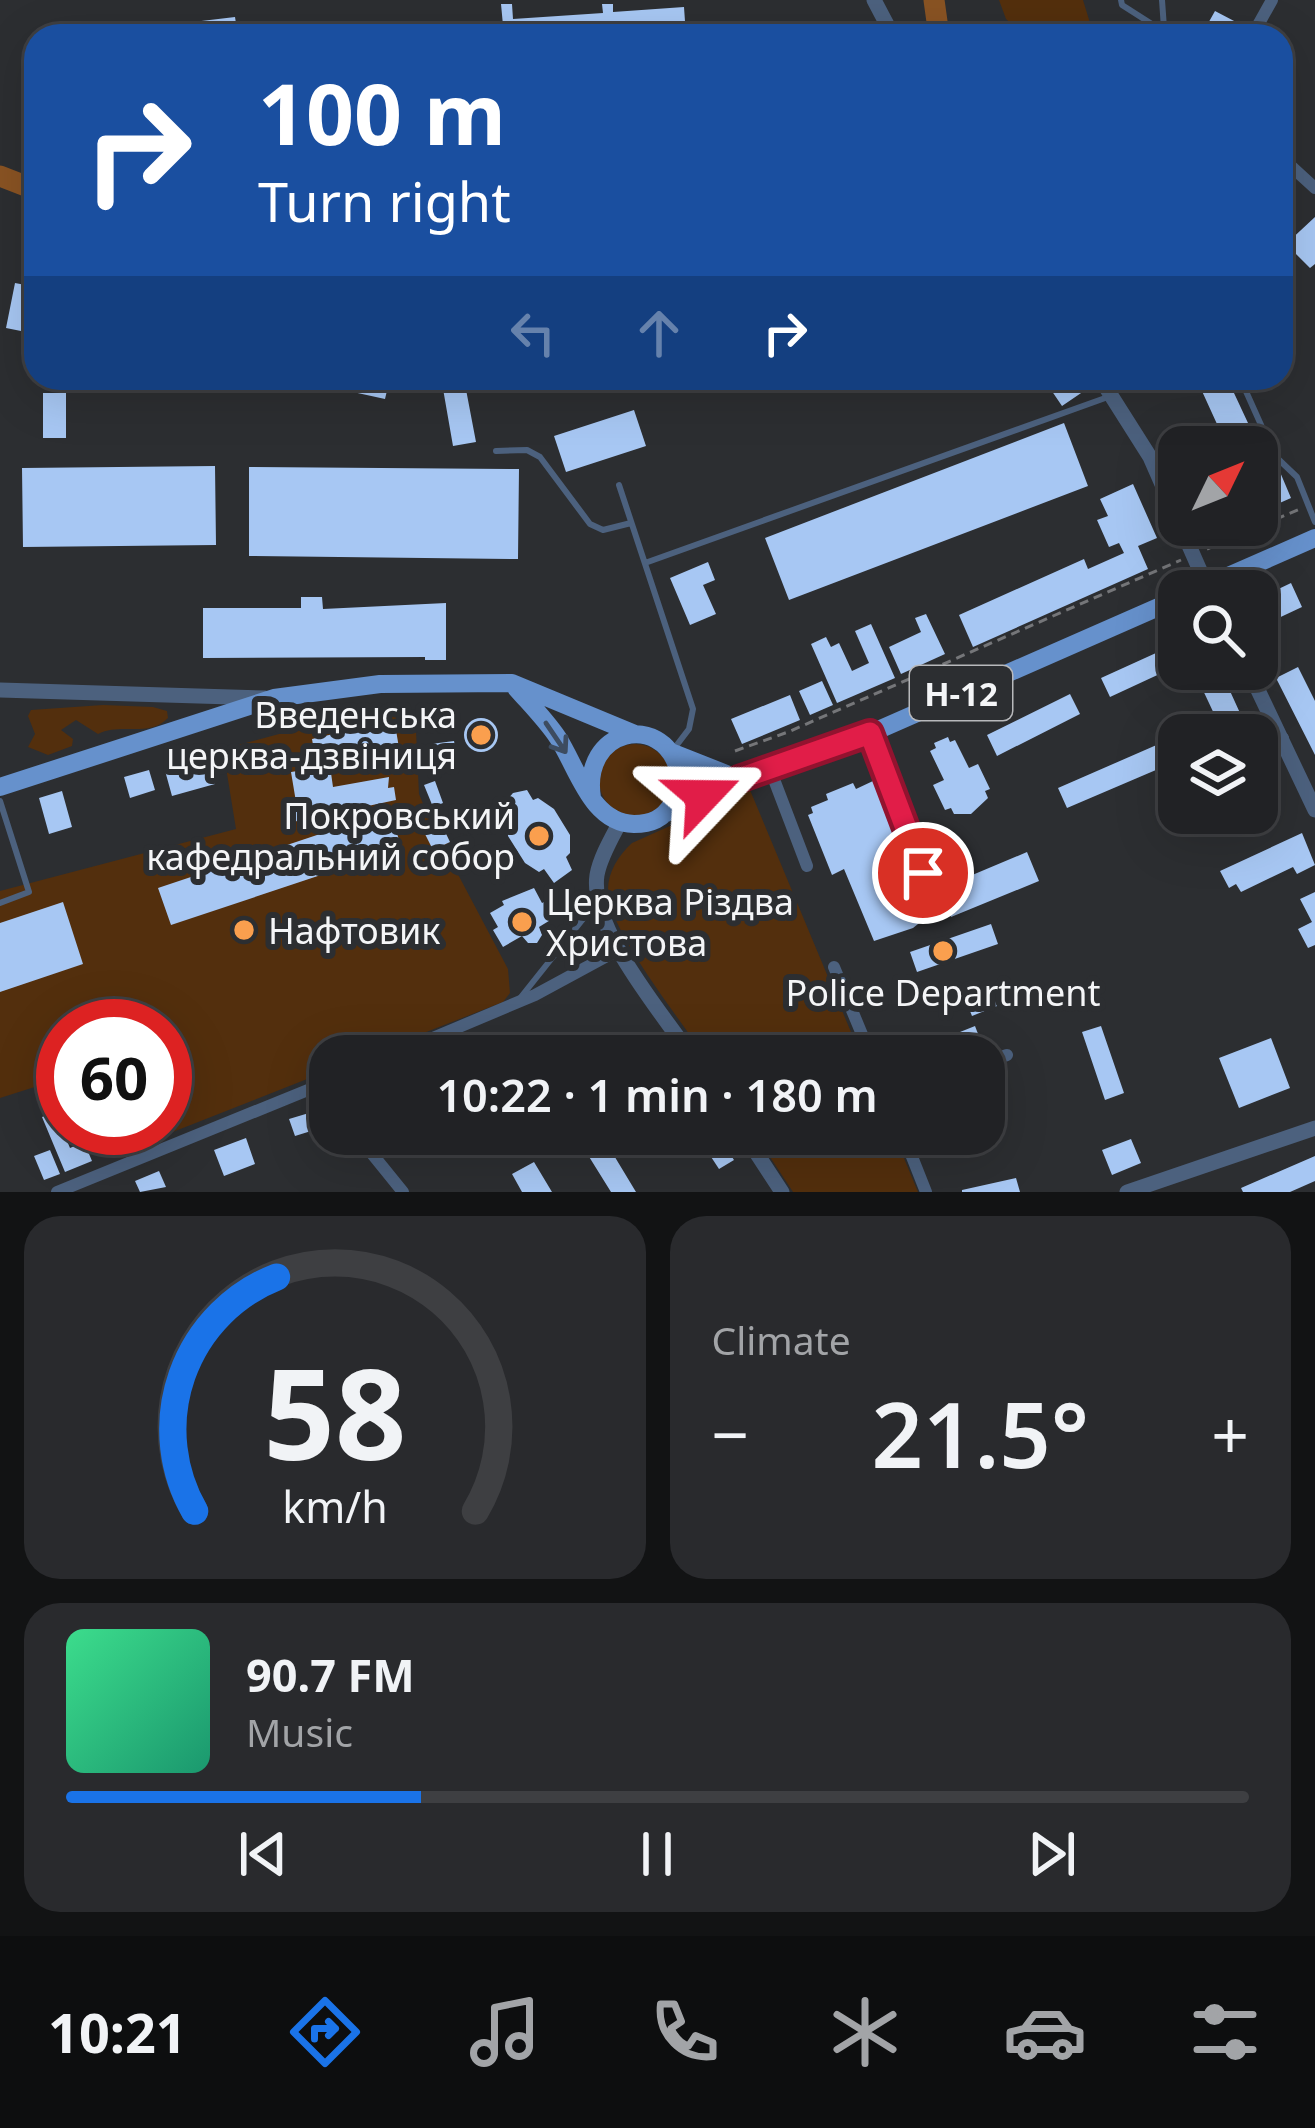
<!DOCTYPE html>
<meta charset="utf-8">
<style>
body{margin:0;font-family:"Noto Sans",sans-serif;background:#292a2d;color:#f1f3f6;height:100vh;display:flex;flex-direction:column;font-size:45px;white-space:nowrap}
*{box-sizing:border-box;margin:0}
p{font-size:39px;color:#a2a4a7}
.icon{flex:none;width:66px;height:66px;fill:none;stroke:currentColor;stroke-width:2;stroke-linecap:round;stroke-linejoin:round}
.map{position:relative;height:1192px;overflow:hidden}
.sheet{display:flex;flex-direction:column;gap:24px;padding:24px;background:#121314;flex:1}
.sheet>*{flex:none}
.top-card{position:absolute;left:24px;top:24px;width:1269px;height:366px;border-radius:36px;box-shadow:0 12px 48px #0002,0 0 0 3px #3e3f42;background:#1a4fa0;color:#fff;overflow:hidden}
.needle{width:78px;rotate:47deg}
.controls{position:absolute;left:1158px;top:426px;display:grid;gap:24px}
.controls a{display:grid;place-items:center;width:120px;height:120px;border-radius:24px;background:#212225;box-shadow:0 12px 48px #0002,0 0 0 3px #3e3f42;font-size:60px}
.speed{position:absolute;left:36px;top:999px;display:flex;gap:24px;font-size:60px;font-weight:700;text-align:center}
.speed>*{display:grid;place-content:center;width:156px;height:156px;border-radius:50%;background:#212225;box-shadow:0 12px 48px #0002,0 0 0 3px #3e3f42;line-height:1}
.speed .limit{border:18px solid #d22;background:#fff;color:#111}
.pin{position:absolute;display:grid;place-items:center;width:102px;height:102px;color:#fff;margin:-51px;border:6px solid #fff;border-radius:50%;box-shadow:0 3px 12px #0007}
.me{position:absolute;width:132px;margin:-66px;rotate:67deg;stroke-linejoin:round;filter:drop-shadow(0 0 9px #0008)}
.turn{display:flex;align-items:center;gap:42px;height:252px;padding:0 36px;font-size:54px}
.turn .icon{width:156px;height:156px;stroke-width:2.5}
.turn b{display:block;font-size:84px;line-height:102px}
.lanes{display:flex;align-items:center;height:114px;padding:0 36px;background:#0003;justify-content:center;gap:60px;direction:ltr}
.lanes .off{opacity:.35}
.big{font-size:90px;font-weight:600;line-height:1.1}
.sheet .card{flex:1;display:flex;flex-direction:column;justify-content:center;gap:18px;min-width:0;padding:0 42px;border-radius:36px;background:#292a2d}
.sheet .dial{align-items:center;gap:0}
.dial svg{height:312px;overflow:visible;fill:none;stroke:#3e3f42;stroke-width:7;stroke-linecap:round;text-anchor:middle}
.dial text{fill:#f1f3f6;stroke:none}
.song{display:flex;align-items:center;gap:36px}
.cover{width:144px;height:144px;border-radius:18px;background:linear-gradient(135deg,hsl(150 70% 55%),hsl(160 70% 35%))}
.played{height:12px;border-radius:6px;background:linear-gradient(90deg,#1a73e8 30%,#3e3f42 30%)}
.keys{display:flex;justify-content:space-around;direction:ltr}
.heat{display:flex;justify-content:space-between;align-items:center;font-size:66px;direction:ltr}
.sheet .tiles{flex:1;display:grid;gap:24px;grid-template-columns:1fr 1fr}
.card:last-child{grid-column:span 2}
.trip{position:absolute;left:309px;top:1035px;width:696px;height:120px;border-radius:36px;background:#212225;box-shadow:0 12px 48px #0002,0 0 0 3px #3e3f42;font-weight:600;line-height:120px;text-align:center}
.tabs{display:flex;height:192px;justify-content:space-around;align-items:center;background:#0d0e0f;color:#a2a4a7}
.tabs .icon{width:84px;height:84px}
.tabs .selected{color:#1a73e8}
.tabs b{font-size:54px;color:#f1f3f6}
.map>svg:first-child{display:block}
.green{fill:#532f0d}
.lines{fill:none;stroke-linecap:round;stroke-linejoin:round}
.river{stroke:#895323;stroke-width:21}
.building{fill:#a7c7f3}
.path{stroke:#757679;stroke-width:3;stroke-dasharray:9 6;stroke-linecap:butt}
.service{stroke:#4c617e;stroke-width:6}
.minor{stroke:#4c617e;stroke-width:12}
.tertiary{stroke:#4c617e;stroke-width:15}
.primary{stroke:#6691cc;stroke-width:18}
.oneway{stroke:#3d4c60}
.route-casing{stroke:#92132f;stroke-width:30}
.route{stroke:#e11d48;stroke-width:21}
.poi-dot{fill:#fa9f4e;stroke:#2c2e31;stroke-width:4.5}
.labels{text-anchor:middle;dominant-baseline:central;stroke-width:12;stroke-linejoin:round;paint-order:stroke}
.shield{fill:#2c2e31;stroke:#b8b9bc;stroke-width:3}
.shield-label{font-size:33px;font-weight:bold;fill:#f4f5f7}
.poi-label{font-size:36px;fill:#f4f5f7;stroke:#2c2e31;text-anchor:end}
</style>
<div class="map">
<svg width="1315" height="1192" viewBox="0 0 1315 1192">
<rect width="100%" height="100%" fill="#2c2e31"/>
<path class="green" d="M999 0H1083L1094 36H1025L1006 19Z
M103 705 153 707 167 711 168 718C149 738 121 722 98 734L76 720 61 730 73 739 72 746 48 755 28 747 35 734 28 716 31 710Z
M415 710 419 794 431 823 439 819 450 842 443 846 508 969 510 993 503 1002 365 1056H330V1070L160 1137 156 1128H165V1026H63V1078L0 1098V891L236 829 223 749 309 726Z
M599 780a36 36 0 1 1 72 0a36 36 0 1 1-72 0Z
M750 790 861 1056H704C680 1018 611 934 608 893 607 873 618 856 632 843Z
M755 1134H894L918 1192H793Z"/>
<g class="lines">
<path class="river" d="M934 0 939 36
M0 176 36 190"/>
</g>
<path class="building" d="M501 4H512L513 19 603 13 602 4H613V12L684 7 686 36H504Z
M1215 11 1236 22 1229 36H1201Z
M235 17 238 36H194L193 22Z
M1315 217V264L1310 268 1286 244Z
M15 283 36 287V334L6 328Z
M289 378H390L385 399Z
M1043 378H1080L1087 389 1062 406Z
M1196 378H1227L1248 423 1222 435Z
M464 379 476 442 453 446 442 383Z
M43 393H66V438H43Z
M634 410 646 446 566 472 554 436Z
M1064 423 1088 486 789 600 765 538Z
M215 466 216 545 23 547 22 468Z
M249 467 519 469 518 559 249 556Z
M1280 472 1291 498 1257 513V482Z
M1133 484 1157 538 1138 546 1148 569 973 647 959 615 1084 559 1088 569 1124 553 1119 543 1109 547 1097 520 1108 516 1100 499Z
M708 562 715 580 703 585 716 614 690 625 670 578Z
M1291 583 1302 607 1270 622 1275 633 1257 642V599Z
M301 597H322L323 609 446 603V660H425V657L203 658V608H301Z
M926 614 945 654 901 674 889 647 921 632 915 618Z
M871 624 895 678 837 703 811 644 826 637 831 647 839 643 852 671 869 663 855 631Z
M1178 643 1179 665 1110 697 1101 678Z
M1298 667 1315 701V755L1276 678Z
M1193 669H1220L1250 735H1224Z
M822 681 833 705 810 715 799 691Z
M1070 694 1080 714 997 756 987 735Z
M790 695 800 720 742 744 731 719Z
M464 735a17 17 0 1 1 34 0a17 17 0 1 1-34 0Z
M395 724 400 754 330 766 333 787 389 777 388 788 394 787 396 800 288 823 285 804 296 802 291 772 317 768 312 739 363 727 364 730Z
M948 737 950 742 955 740 969 768 978 764 990 789 985 791 988 798 971 814H954L951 808 945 810 933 785 944 780 930 751 936 748 934 743Z
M1168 740 1177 761 1067 808 1058 788Z
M454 741 458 761 434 764 431 744Z
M207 755 215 784 172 796 164 767Z
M149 770 155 790 130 798 124 777Z
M435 781 443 803 433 807 424 785Z
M873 781 876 787 883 785 908 846 894 852 923 920 913 928 874 941 844 869 832 875 808 815 813 813 811 807 828 800 826 794 853 783 856 789Z
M527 790 533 800 538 798 554 809 570 835V853L566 857 572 870 554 883 544 869 539 872 525 863 508 836 507 816 511 813 505 802 513 793Z
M62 791 72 827 49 834 39 798Z
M389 811 402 848 171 925 158 888Z
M439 819 450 842 433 850 422 828Z
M1302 833 1315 865 1297 874 1293 867 1241 892 1236 884 1229 888 1220 871Z
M1027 852 1039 881 951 917 939 889Z
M534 888 542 903 548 900 557 916 539 927 542 935 537 943H528L522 936 503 947 493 930 498 927 490 913 504 905 502 901Z
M1315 892V945L1308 948 1298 929 1312 922 1300 899Z
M63 902 83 964 0 992V923Z
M991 924 998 944 917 972 910 952Z
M991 991 997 1006 972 1016 966 1001Z
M975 1026 983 1047 963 1055 955 1034Z
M1101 1026 1124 1093 1105 1100 1082 1032Z
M655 1037 668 1056H649L642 1045Z
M1271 1038 1290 1088 1239 1108 1219 1058Z
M993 1075 1001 1093 987 1100 996 1120 984 1125V1080Z
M319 1110 324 1127 295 1136 289 1119Z
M55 1112 70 1148 84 1142 92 1161 65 1172 42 1117Z
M101 1128H142L146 1137 111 1151Z
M587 1134H601L636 1192H611L578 1139Z
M702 1134H717L734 1160 719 1169 698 1137Z
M246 1138 255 1164 224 1176 214 1150Z
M1131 1139 1141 1163 1112 1175 1102 1150Z
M50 1150 60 1174 44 1180 34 1156Z
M1315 1156V1181L1290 1192H1243L1241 1188Z
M534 1162 552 1192H522L512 1174Z
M159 1171 166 1187 140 1192 135 1181Z
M1016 1178 1020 1192H962V1190Z"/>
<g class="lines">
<path class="path" d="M1207 549 1302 508
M735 751 788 732 1181 560"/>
<path class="service" d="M1121 0 1122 5 1169 35
M1162 0 1164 28
M1240 378 1275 456 1297 477 1315 522
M496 451 527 450 540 457 590 524 603 530 631 523
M619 485 693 709 689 729 673 750
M645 563 1108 397
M0 801 29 892 0 903
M521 997 595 904"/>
<path class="minor" d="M1252 36 1272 0
M1281 157 1315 188
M870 733 934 903
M1257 746 1283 738
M770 769 807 866
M834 967 871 1056
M390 1056 535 995 620 949
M984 1063 1007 1055
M356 1134 403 1192
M903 1134 926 1192
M57 1192 330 1081"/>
<path class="tertiary" d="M874 0 893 36
M1100 378 1150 457 1179 523
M1180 525 1209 591
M1248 669 1315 810
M0 690 265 698
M619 824C611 839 600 858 597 875 589 929 662 1012 691 1056
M744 1134 782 1192
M1127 1192 1315 1128"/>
<path class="primary" d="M1194 591 1315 538
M516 688C530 704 546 720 558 738 578 769 591 823 634 824 651 824 663 819 672 804 679 793 682 781 678 769 662 712 581 728 592 798
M671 752 739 779
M0 787 274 698 380 684 512 683 635 734
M666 813 739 779 876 731 1179 598"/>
</g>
<defs><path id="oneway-shaft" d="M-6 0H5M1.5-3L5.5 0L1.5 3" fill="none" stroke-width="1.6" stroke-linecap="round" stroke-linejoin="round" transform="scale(3)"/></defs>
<use class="oneway" href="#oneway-shaft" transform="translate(556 738) rotate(56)"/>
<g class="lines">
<g class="route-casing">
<path id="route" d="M703 796 739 779 870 733 923 873"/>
</g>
<use href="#route" class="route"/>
</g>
<g class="poi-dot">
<circle cx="481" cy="735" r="12"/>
<circle cx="539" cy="836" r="12"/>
<circle cx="522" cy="922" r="12"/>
<circle cx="244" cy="930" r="12"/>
<circle cx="943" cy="951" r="12"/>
</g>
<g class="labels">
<rect class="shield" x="910" y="666" width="102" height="54" rx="9"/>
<g class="shield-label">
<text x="961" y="693">Н-12</text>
</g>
<g class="poi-label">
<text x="457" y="714">Введенська<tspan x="457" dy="41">церква-дзвіниця</tspan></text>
<text x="515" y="815">Покровський<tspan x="515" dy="41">кафедральний собор</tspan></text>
<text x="546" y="901" text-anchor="start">Церква Різдва<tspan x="546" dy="41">Христова</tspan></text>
<text x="268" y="930" text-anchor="start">Нафтовик</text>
<text x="943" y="992" text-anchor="middle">Police Department</text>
</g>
</g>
</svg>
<div class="controls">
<a><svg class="needle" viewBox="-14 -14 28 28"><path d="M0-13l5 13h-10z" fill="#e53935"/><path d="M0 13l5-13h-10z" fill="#a2a4a7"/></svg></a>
<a><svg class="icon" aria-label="search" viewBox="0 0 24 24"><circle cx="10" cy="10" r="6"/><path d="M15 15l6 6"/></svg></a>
<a><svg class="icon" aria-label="layers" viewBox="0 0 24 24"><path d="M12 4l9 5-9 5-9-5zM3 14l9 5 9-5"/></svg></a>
</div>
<div class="speed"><div class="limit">60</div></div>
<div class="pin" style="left:923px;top:873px;background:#d93025"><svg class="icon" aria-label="arrive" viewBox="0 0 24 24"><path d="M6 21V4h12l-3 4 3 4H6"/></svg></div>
<svg class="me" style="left:703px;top:796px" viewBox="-20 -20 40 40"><path d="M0-17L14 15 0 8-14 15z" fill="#e11d48" stroke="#fff" stroke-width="4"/></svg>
<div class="trip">10:22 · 1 min · 180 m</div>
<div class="top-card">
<div class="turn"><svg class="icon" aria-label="right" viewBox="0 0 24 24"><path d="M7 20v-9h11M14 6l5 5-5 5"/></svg><div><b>100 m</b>Turn right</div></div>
<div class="lanes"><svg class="icon off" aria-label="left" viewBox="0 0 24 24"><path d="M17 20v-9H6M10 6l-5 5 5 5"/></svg><svg class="icon off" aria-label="ahead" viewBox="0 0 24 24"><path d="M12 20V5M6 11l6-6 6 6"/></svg><svg class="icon" aria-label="right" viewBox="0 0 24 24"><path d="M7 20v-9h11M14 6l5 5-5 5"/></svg></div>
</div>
</div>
<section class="sheet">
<div class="tiles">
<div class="card dial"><svg viewBox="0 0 100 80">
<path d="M14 69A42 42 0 1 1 86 69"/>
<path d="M14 69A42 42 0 0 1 35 9" stroke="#1a73e8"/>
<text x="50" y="56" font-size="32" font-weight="700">58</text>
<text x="50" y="72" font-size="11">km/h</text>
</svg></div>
<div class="card"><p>Climate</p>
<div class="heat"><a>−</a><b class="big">21.5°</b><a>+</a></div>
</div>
<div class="card">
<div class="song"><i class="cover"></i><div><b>90.7 FM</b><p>Music</p></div></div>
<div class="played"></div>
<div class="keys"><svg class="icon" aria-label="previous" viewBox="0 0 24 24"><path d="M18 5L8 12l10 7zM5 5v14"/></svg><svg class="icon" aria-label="pause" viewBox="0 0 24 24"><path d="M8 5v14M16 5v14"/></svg><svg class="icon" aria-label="next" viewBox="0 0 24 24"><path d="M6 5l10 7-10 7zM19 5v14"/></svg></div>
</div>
</div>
</section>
<nav class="tabs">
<b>10:21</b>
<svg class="icon selected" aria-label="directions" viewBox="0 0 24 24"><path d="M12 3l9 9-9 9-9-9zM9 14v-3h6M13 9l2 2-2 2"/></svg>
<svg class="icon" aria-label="music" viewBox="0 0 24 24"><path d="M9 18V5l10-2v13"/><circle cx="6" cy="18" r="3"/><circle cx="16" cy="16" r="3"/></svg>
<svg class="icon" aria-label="phone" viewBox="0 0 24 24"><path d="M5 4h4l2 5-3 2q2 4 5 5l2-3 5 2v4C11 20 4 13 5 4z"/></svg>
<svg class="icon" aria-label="climate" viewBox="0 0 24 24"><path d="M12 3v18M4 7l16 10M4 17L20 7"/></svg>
<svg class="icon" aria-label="car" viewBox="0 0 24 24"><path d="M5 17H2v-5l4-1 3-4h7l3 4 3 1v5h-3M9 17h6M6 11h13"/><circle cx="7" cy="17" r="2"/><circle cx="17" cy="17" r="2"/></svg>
<svg class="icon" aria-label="filters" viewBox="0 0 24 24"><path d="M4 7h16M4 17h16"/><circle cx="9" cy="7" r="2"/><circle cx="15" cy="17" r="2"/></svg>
</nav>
